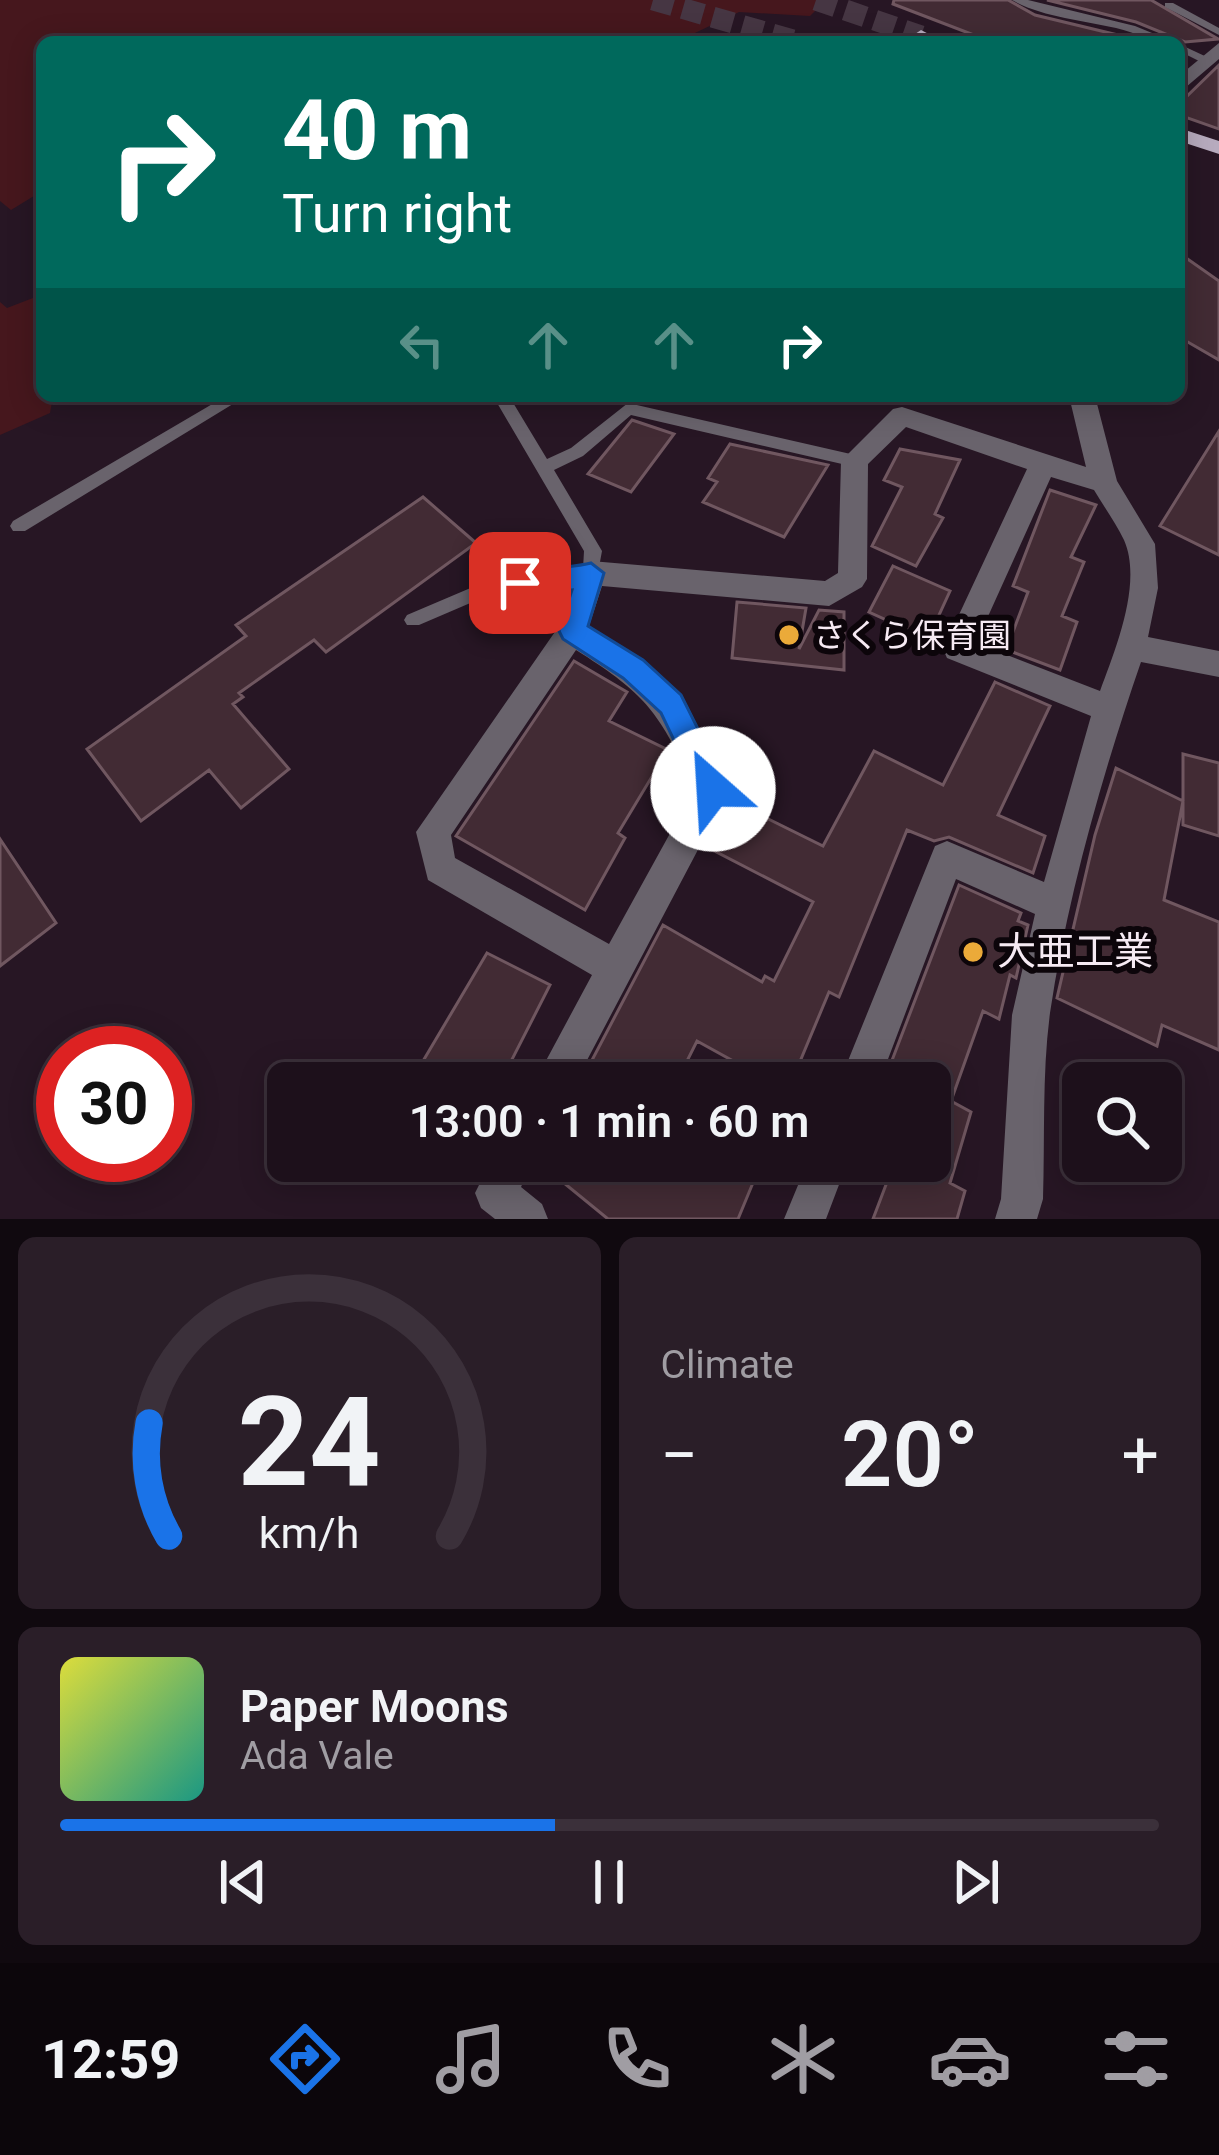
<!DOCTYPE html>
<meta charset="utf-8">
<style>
body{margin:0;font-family:Roboto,"Noto Sans JP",sans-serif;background:#2a1e28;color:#f1f3f6;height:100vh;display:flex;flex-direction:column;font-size:45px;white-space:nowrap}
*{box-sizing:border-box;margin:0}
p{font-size:39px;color:#a09da3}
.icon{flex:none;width:66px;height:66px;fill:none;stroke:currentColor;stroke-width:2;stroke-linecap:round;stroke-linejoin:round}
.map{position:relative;height:1219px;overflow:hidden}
.panel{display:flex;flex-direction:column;gap:18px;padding:18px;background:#10090f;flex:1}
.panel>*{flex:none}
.top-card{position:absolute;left:36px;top:36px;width:1149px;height:366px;border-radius:18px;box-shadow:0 6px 30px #0003,0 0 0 3px #3b303a;background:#00695c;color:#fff;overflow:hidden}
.controls{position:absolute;left:1062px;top:1062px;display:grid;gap:24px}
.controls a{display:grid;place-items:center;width:120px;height:120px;border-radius:18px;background:#1d101b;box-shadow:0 6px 30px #0003,0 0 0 3px #3b303a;font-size:60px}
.speed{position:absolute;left:36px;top:1026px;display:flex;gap:24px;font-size:60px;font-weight:700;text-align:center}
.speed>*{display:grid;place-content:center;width:156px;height:156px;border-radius:50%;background:#1d101b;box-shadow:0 6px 30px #0003,0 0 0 3px #3b303a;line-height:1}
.speed .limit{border:18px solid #d22;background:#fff;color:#111}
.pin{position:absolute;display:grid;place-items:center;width:102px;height:102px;color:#fff;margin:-51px;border-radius:24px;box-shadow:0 6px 18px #0006}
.me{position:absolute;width:132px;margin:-66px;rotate:334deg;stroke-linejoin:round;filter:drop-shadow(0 0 9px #0008)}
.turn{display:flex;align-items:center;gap:42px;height:252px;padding:0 48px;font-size:54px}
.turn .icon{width:156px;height:156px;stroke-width:2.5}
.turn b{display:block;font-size:84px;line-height:102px}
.lanes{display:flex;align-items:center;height:114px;padding:0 48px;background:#0003;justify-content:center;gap:60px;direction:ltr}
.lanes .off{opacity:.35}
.big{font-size:90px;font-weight:600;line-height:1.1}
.panel .tile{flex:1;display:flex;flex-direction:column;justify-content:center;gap:18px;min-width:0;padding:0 42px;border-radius:18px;background:#2a1e28}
.panel .dial{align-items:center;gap:0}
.dial svg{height:312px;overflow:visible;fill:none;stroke:#3b303a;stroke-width:7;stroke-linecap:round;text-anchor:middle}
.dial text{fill:#f1f3f6;stroke:none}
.song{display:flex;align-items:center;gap:36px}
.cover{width:144px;height:144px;border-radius:18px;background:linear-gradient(135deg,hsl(60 70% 55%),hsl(170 70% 35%))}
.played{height:12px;border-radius:6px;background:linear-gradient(90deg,#1a73e8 45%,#3b303a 45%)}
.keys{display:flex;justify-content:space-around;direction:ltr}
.heat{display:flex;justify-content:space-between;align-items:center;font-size:66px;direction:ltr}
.panel .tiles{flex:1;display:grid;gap:18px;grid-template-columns:1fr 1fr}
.tile:last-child{grid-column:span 2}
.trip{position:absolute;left:267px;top:1062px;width:684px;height:120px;border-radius:18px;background:#1d101b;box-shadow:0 6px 30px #0003,0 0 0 3px #3b303a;font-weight:600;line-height:120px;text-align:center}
.menu{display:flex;height:192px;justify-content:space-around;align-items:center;background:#0c060b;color:#a09da3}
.menu .icon{width:84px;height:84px}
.menu .selected{color:#1a73e8}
.menu b{font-size:54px;color:#f1f3f6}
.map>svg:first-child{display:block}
.green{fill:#46171d}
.building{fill:#422b34;stroke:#705760;stroke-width:3}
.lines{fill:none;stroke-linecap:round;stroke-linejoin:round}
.primary-tunnel{stroke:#463643;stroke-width:21;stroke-dasharray:21 10;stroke-linecap:butt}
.lane{fill:#69636c;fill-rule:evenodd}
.street{fill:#69636c;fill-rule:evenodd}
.primary{fill:#b7abbe;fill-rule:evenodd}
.route{fill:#1a73e8;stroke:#114b97;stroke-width:3}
.poi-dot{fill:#ebaa39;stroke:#0c050a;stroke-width:4.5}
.labels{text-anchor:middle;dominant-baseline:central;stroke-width:12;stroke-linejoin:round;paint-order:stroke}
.poi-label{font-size:33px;fill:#f6eaf3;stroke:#0c050a;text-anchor:start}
.near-poi-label{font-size:39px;fill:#f6eaf3;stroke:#0c050a;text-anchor:start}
</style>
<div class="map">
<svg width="1219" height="1219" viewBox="0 0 1219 1219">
<rect width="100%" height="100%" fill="#271624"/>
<path class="green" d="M0 0H826L810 16 739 12 676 42H42V191L11 210 0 201Z
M33 298 42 311V396H53L50 413 0 435V302L7 308Z"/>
<path class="building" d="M894 0H1008L1035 15 1147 42H992L893 4Z
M1047 0H1151L1218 39 1185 42 1136 22Z
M1219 65V129L1179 115V104Z
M1179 253 1219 281V360L1179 337Z
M632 420 674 434 631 492 588 474Z
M1219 431V555L1160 526Z
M730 444 828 465 784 537 703 502 717 482 708 478Z
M900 449 960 460 935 514 943 518 916 566 872 546 902 487 884 480Z
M1050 490 1096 505 1071 557 1084 562 1062 616 1077 622 1060 670 1010 651 1008 645 1028 592 1013 586Z
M423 497 476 543 326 652 314 640 239 693 243 697 233 704 289 769 241 808 209 770 141 821 87 749 246 636 236 625Z
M893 566 950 591 928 639 869 612Z
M737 602 806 608 799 649 819 610 844 612V670L732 658Z
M574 661 627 692 609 721 668 750 618 833 625 838 585 910 456 836Z
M995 682 1050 706 998 815 1045 836 1033 873 949 837 934 841 907 830 839 997 829 992 791 1083H773L697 1041 676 1083H580L663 925 762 982 765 976 774 981 813 902 705 846 730 800 823 846 874 751 943 785Z
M1183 754 1219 763V836L1183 825Z
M1116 768 1183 801 1164 900 1219 922V1050L1162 1025 1157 1046 1057 998 1095 835Z
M0 839 56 923 0 966Z
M959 885 1021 913 1018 921 1028 925 1016 978 1010 975 999 1019 983 1011 951 1101 971 1112 950 1183 965 1191 957 1219H873L895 1161H930V1083H893L899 1067 891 1063Z
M487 953 550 985 500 1083H410Z
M537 1161H762L738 1219H608Z"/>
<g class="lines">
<path class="primary-tunnel" d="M653 0 800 42
M816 0 921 36"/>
<path class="lane" d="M1012 0H1028L1135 26 1174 42C1154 42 1136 33 1116 28 1082 20 1042 17 1012 0Z
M1165 3H1173L1219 28V35L1165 7Z
M1179 44 1209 58 1211 60 1201 62 1179 51Z
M226 396H246L25 531H13L10 526 13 521Z
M493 396H509L547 459 571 448 628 403 855 455 863 461 855 467 631 415 583 456 554 470 602 551 597 578 564 589 489 595 419 625H407L404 620 407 615 487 581 564 575 583 569 584 551Z"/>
<path class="street" d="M1219 43V59L1179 93V76Z
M1069 396H1095L1117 481 1155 544 1158 588 1148 637 1219 651V677L1141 662C1103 772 1067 898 1050 1013 1042 1073 1045 1138 1043 1199L1037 1219H995L1001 1199 1012 1015 1035 914 956 879 879 1083H839L935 846 947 841 1044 882 1091 716 947 658 943 649 1027 469 906 427 868 464 867 579 862 587 829 606 602 586 589 626 644 660 682 695 730 789 575 1083H534L592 975 428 880 416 832 559 626 581 565 591 561 825 581 838 573 841 461 893 409 902 407 1086 467ZM1051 477 1094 490C1104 507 1116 523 1124 540 1143 583 1115 650 1100 691L976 643ZM576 650C649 696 658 712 695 788L609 944 455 858 451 835Z
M491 1161H533L521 1187 542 1204 548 1219H495L481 1208 475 1193Z
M808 1161H848L826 1219H784Z"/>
<path class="primary" d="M921 30 944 42 914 40 912 36Z
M1179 128 1219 141V154L1179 141Z"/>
</g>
<path class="route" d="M591 563 604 573 588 626 643 660 681 695 728 789 724 799 713 803 702 799 661 713 623 678 563 639 559 631 572 590 520 594 507 583C517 568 569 569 591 563Z"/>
<g class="poi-dot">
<circle cx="789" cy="635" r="12"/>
<circle cx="973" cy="952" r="12"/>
</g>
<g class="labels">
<g class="poi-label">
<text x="813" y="635">さくら保育園</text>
</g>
<g class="near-poi-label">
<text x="997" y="952">大亜工業</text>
</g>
</g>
</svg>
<div class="controls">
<a><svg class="icon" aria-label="search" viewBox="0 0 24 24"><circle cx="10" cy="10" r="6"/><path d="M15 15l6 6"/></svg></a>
</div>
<div class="speed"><div class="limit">30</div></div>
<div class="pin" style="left:520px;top:583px;background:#d93025"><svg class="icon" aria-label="arrive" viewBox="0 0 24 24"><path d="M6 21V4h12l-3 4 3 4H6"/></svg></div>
<svg class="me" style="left:713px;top:789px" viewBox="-20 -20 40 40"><circle r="19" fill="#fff"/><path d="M0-13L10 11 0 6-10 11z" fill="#1a73e8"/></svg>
<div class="trip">13:00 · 1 min · 60 m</div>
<div class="top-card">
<div class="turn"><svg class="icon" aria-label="right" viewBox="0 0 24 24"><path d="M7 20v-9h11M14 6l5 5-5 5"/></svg><div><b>40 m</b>Turn right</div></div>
<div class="lanes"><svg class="icon off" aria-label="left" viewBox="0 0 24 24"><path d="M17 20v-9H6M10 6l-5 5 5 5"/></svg><svg class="icon off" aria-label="ahead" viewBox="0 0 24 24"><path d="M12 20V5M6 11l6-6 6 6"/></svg><svg class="icon off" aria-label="ahead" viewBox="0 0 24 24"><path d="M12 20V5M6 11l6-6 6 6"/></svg><svg class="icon" aria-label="right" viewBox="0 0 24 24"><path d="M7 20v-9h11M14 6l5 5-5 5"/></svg></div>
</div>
</div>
<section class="panel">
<div class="tiles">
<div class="tile dial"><svg viewBox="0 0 100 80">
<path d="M14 69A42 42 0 1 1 86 69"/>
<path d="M14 69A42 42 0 0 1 9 40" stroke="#1a73e8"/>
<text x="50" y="56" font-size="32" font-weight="700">24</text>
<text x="50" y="72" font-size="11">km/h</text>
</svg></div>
<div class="tile"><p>Climate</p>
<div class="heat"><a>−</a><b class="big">20°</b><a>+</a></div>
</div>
<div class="tile">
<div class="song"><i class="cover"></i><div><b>Paper Moons</b><p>Ada Vale</p></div></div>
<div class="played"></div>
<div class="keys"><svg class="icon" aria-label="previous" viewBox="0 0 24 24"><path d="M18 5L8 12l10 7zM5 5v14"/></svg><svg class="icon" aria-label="pause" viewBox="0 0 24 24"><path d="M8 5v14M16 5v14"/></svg><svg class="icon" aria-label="next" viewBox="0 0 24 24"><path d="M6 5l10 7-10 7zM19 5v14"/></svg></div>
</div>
</div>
</section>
<nav class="menu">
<b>12:59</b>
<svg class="icon selected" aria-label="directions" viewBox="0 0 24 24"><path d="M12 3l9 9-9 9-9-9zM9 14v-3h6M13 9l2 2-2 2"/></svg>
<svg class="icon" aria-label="music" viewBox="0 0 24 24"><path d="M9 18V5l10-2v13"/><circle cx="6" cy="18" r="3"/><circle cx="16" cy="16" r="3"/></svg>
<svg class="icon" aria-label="phone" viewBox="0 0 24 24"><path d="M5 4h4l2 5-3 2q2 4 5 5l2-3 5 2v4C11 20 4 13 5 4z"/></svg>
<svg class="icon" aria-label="climate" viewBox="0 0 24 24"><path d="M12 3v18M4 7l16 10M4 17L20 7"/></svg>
<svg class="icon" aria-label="car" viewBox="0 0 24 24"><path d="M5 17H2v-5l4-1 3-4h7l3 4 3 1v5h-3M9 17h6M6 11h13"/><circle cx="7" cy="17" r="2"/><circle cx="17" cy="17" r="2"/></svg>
<svg class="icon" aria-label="filters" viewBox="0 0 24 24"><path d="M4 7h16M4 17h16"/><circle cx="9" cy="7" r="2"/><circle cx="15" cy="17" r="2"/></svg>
</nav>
